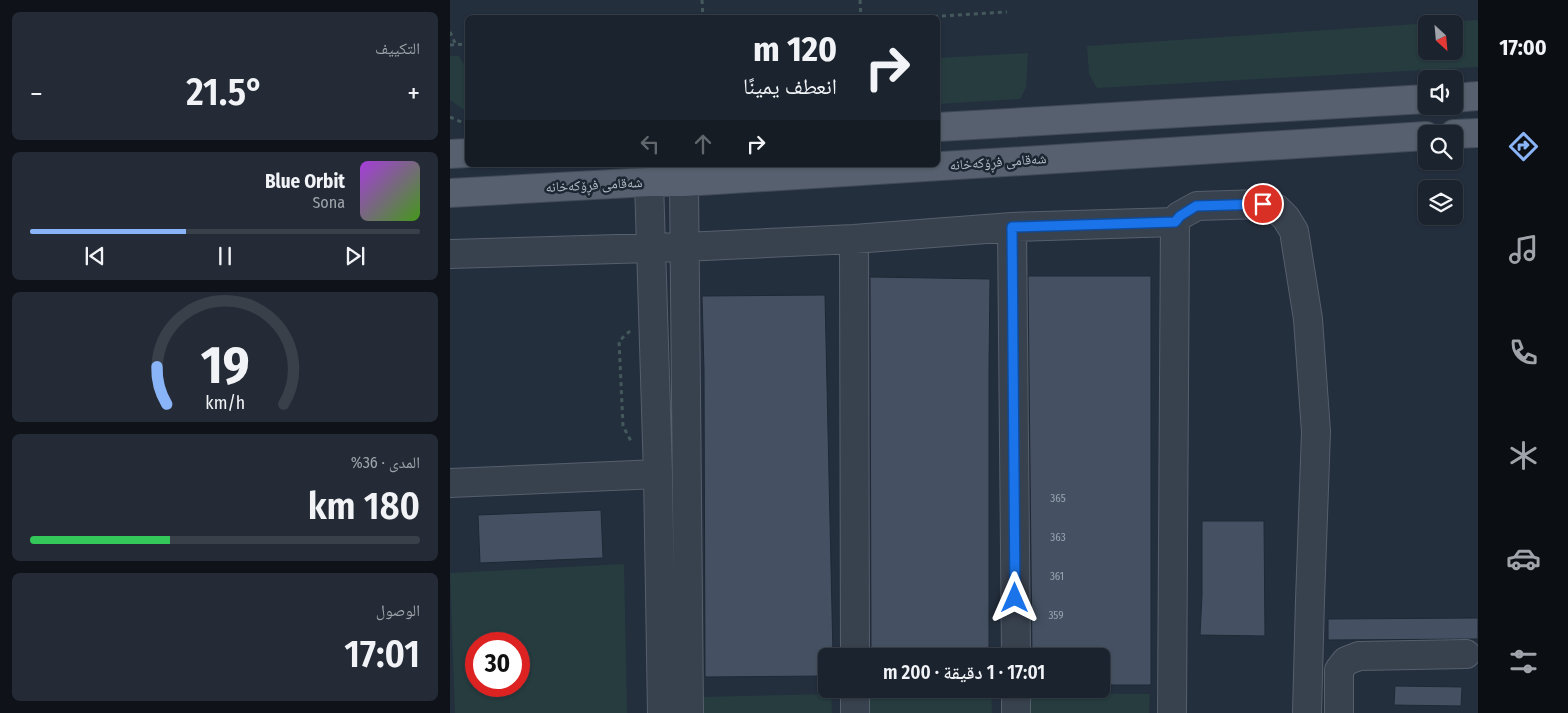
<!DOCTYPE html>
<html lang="ar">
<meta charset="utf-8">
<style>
body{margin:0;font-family:"Fira Sans Condensed","Noto Naskh Arabic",sans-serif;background:#242b36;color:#f1f3f6;direction:rtl;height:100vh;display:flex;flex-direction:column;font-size:19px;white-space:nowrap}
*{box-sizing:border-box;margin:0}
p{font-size:16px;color:#a0a4aa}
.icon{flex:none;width:28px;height:28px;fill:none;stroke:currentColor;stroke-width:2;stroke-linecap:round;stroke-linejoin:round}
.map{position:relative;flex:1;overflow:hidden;direction:ltr}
.side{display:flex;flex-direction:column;gap:12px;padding:12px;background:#0f1319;width:450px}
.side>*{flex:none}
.guide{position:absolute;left:15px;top:15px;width:475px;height:152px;border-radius:8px;box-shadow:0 1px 4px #0004,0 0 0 1px #39404a;direction:rtl;background:#1b232e;color:#f1f3f6;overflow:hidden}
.needle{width:32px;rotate:154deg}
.fabs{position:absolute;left:968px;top:15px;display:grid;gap:10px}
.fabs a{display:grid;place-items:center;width:45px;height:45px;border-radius:8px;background:#1b232e;box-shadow:0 1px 4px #0004,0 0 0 1px #39404a;font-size:25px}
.speed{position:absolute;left:15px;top:632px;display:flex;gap:10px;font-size:25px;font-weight:700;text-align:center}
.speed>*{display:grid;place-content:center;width:65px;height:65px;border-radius:50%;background:#1b232e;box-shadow:0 1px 4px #0004,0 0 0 1px #39404a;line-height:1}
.speed .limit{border:8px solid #d22;background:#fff;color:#111}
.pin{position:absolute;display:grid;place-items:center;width:42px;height:42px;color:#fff;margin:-21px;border:2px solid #fff;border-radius:50%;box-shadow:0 1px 5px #0007}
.me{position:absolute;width:55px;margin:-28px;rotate:0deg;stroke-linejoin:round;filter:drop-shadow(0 0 4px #0008)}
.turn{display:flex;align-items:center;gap:18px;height:105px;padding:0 20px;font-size:22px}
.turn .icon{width:65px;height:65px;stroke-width:2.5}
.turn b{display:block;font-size:35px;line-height:42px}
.lanes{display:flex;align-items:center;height:48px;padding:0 20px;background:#0003;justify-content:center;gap:25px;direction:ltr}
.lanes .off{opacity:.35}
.big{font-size:38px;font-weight:600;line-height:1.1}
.side .tile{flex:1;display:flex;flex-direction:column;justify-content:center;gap:8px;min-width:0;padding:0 18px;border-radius:8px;background:#242b36}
.side .dial{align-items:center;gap:0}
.dial svg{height:130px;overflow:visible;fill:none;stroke:#39404a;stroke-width:7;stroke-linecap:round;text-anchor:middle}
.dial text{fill:#f1f3f6;stroke:none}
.song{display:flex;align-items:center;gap:15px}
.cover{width:60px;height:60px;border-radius:8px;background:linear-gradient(135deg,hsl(280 70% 55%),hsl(100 70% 35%))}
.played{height:5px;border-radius:2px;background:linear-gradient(90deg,#8ab4f8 40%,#39404a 40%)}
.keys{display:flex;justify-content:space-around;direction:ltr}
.heat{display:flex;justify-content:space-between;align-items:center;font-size:28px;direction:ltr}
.charge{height:8px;border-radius:4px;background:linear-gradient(90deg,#34c759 36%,#39404a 0)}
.trip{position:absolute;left:368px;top:648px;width:292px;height:50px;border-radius:8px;background:#1b232e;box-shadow:0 1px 4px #0004,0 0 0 1px #39404a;font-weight:600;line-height:50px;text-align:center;direction:rtl}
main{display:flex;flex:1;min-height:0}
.dock{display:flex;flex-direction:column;width:90px;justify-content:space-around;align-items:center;background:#0b0e12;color:#a0a4aa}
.dock .icon{width:35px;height:35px}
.dock .on{color:#8ab4f8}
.dock b{font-size:22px;color:#f1f3f6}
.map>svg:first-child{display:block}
.green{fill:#263c3f;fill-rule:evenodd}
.building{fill:#455162;stroke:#1f2835}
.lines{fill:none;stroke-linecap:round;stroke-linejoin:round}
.minor-casing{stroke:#565f6c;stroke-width:30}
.major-casing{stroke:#414a57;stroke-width:30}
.path{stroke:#44595c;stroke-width:3;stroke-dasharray:4 4;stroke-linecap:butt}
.minor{stroke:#38414e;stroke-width:28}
.major{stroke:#56606e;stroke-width:28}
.route-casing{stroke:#114b97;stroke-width:12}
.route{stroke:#1a73e8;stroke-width:9}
.labels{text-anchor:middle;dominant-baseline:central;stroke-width:5;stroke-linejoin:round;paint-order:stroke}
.number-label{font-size:11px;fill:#98a1af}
.street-label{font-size:14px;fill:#b4bcc9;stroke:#1d2633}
</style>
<main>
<nav class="dock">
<b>17:00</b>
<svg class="icon on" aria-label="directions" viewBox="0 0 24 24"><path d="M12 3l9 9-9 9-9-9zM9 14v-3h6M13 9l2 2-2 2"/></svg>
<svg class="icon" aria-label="music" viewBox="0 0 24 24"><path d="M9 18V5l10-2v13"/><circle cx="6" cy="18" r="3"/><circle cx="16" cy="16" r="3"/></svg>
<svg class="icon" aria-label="phone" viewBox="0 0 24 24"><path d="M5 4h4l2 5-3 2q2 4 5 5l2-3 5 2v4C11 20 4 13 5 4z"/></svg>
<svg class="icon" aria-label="climate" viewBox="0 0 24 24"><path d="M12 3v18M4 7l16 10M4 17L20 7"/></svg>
<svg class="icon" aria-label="car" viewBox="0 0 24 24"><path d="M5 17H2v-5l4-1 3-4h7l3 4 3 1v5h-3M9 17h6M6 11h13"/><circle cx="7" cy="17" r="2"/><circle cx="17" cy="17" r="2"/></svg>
<svg class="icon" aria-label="filters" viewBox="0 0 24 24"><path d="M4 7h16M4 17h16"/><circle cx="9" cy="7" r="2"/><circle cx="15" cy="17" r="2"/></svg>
</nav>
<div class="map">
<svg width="1028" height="713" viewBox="0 0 1028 713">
<rect width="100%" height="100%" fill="#242f3e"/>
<path class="green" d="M1028 20V67L647 88 639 74 637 46ZM976 24H1004V51H976Z
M578 53 576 87 570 99 488 104V58Z
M0 56H9L17 70V112L0 100Z
M174 564 177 713H5L0 573ZM26 644H69V686H26Z
M541 689 542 713H420V692Z
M580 693 700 694 699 713H580Z
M381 694 382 713H253L252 697Z"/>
<path class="building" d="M578 276H701V685H651V656H582Z
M420 277 540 279 539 366V656H421Z
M375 295 383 656H376V676L255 677 254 370 252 296Z
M151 510 153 558 30 563 28 515Z
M752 521H814L815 636 750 635 752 595Z
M1028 618V639L878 640V619Z
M945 686 1012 687 1011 706 944 705Z"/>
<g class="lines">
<g class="minor-casing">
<path id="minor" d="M199 182 208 474 212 713
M234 182 239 713
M562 227 566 656
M404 239 405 656
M0 254 234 247 404 239 562 227 725 222
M0 483 208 474
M405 689V713
M566 689V713
M722 713 725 222 729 216 747 206 813 204 827 209 836 218 844 231 858 319 866 432 860 600 857 713
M889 713V670L896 661 909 656 1016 654"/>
</g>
<g class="major-casing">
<path id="major" d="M1004 98 1028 96
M488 127 976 99
M1004 134 1028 133
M0 154 18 153
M0 193 199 182H234L976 136"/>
</g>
<path class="path" d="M252 0 253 18
M410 0 411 18
M460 18 557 12
M0 32 6 45
M0 45 18 44
M0 117 18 125
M180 331 169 341 173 426 182 443"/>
<use href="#minor" class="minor"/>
<use href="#major" class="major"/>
</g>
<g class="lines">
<g class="route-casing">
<path id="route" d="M565 598 562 227 725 222 730 216 746 206 813 204"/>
</g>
<use href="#route" class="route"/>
</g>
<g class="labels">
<g class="number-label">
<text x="608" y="498">365</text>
<text x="608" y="537">363</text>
<text x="607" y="576">361</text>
<text x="606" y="615">359</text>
</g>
<g class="street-label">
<text transform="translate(548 162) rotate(-4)">شەقامی فڕۆکەخانە</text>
<text transform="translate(144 185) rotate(-3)">شەقامی فڕۆکەخانە</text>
</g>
</g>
</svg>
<div class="fabs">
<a><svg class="needle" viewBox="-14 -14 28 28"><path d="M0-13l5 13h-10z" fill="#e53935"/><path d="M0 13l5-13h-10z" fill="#a0a4aa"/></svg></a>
<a><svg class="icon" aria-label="sound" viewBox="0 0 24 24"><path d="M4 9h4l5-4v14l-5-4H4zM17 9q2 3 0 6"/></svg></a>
<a><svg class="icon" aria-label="search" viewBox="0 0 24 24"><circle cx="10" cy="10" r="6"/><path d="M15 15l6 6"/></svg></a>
<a><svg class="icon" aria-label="layers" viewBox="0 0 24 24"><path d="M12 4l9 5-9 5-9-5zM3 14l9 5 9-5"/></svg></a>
</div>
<div class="speed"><div class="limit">30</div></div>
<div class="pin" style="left:813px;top:204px;background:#d93025"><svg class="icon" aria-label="arrive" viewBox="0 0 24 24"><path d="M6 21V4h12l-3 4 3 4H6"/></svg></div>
<svg class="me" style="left:565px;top:598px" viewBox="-20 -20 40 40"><path d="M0-17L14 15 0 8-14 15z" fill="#1a73e8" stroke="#fff" stroke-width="4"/></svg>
<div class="trip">17:01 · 1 دقيقة · 200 m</div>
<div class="guide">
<div class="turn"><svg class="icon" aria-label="right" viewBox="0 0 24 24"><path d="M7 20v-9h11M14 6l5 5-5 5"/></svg><div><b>120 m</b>انعطف يمينًا</div></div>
<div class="lanes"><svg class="icon off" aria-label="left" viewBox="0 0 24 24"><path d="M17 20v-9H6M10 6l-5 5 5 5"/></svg><svg class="icon off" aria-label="ahead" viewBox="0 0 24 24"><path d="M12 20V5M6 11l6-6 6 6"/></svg><svg class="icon" aria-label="right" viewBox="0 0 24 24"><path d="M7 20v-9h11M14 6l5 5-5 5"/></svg></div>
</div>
</div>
<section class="side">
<div class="tile"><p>التكييف</p>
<div class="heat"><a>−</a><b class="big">21.5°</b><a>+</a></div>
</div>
<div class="tile">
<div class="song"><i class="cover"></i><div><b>Blue Orbit</b><p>Sona</p></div></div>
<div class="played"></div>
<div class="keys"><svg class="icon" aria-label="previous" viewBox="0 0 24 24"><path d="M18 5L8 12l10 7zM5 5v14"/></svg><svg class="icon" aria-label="pause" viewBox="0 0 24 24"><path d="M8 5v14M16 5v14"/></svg><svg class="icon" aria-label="next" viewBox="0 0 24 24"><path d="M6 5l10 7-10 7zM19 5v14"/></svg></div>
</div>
<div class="tile dial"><svg viewBox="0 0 100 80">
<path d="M14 69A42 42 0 1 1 86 69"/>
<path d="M14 69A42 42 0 0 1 8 46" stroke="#8ab4f8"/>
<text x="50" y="56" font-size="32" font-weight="700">19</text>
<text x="50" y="72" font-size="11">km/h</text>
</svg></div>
<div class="tile"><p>المدى · 36%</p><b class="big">180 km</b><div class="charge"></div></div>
<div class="tile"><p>الوصول</p><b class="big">17:01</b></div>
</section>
</main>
